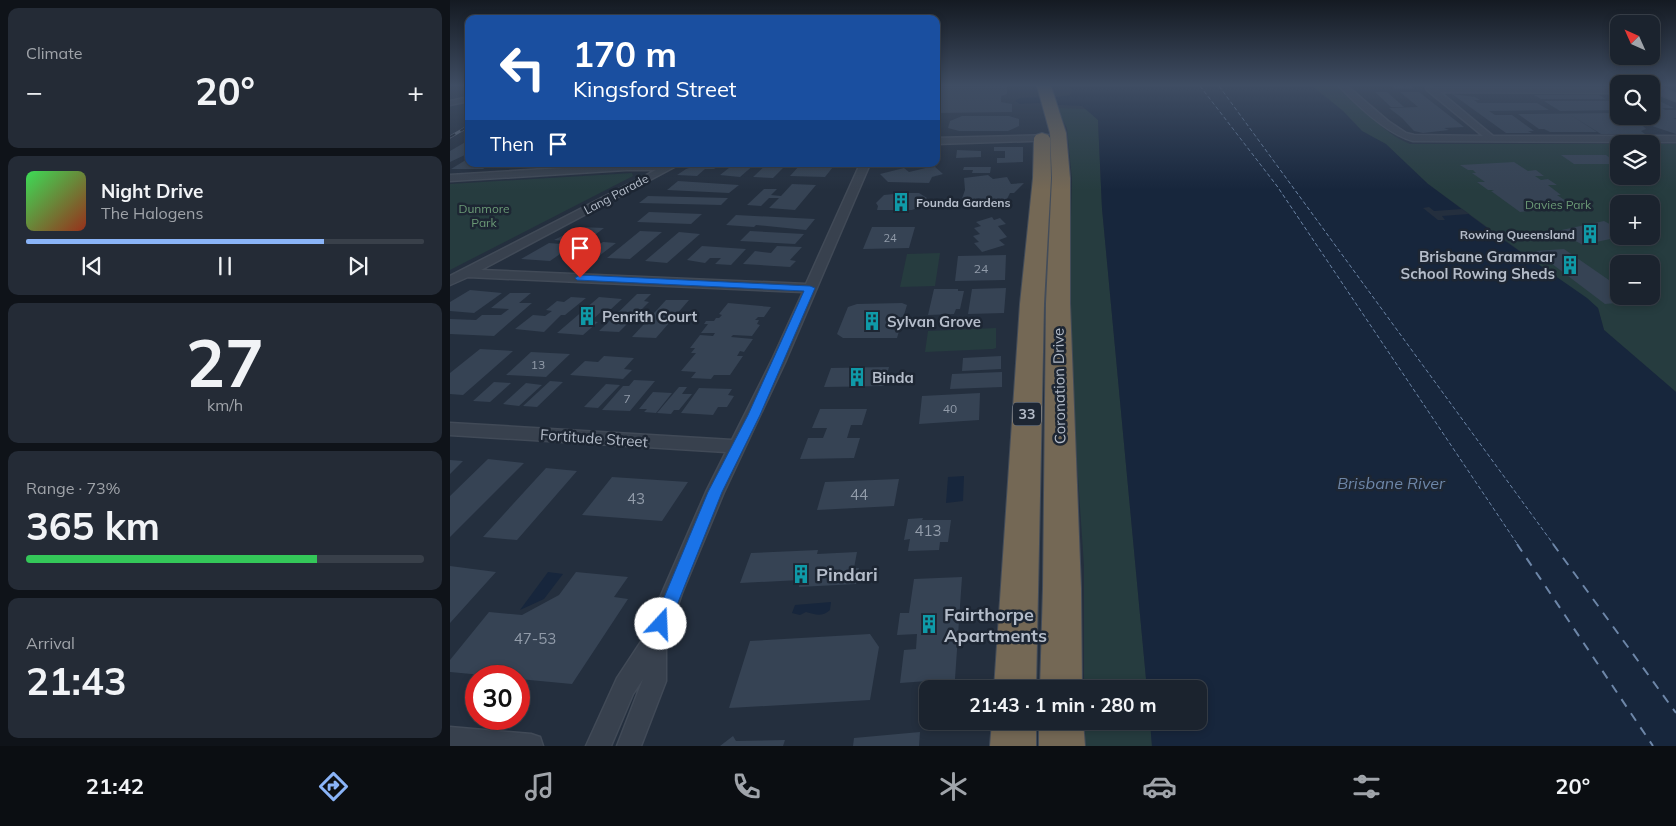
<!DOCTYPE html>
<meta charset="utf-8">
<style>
body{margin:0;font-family:Mulish,sans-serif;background:#242b36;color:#f1f3f6;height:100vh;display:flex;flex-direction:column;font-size:19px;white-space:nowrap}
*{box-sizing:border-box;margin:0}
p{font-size:16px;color:#a0a4aa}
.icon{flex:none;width:28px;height:28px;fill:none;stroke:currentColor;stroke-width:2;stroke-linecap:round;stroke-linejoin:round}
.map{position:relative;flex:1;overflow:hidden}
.sheet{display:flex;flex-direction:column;gap:8px;padding:8px;background:#0f1319;width:450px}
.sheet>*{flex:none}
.guide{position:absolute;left:15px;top:15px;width:475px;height:152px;border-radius:10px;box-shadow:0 2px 8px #0003,0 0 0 1px #39404a;background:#1a4fa0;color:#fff;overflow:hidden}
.needle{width:32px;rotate:315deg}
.tools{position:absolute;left:1160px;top:15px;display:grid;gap:10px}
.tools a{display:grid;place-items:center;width:50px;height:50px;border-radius:10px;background:#1b232e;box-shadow:0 2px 8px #0003,0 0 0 1px #39404a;font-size:25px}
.speed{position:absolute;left:15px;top:665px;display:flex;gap:10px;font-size:25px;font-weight:700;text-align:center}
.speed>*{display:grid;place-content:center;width:65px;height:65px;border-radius:50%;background:#1b232e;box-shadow:0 2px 8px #0003,0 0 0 1px #39404a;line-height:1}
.speed .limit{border:8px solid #d22;background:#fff;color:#111}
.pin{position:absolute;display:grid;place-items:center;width:42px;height:42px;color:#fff;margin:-51px -21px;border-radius:50% 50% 50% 0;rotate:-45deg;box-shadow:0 0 5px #0007}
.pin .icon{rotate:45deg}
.me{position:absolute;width:55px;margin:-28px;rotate:20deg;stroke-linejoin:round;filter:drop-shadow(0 0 4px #0008)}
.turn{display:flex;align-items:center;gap:18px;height:105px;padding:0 25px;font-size:22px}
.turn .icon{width:65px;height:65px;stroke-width:2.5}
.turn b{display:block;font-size:35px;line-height:42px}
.then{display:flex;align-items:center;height:48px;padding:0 25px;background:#0003;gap:10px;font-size:19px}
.big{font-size:38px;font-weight:700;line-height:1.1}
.sheet .card{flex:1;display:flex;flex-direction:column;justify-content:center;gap:8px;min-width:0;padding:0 18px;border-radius:10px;background:#242b36}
.sheet .dial{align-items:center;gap:0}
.dial b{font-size:65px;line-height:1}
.song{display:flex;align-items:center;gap:15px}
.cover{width:60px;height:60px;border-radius:8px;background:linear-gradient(135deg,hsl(130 70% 55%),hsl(10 70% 35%))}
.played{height:5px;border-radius:2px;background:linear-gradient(90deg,#8ab4f8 75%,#39404a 75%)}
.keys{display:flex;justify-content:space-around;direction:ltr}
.heat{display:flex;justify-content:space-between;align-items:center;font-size:28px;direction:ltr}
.charge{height:8px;border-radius:4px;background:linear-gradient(90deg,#34c759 73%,#39404a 0)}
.trip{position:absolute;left:469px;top:680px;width:288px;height:50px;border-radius:10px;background:#1b232e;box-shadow:0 2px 8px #0003,0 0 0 1px #39404a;font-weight:700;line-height:50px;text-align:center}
.tabs{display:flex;height:80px;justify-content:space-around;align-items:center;background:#0b0e12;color:#a0a4aa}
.tabs .icon{width:35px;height:35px}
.tabs .active{color:#8ab4f8}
.tabs b{font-size:22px;color:#f1f3f6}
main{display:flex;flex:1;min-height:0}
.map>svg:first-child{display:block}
.green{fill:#263c3f;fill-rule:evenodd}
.water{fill:#17263c}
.pier{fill:#242f3e}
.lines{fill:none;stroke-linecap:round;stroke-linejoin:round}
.canal{fill:#17263c;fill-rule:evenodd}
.ferry-far1{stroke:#6d86a8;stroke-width:1;stroke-dasharray:4 2.5;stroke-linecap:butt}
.ferry{stroke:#6d86a8;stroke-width:2;stroke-dasharray:9 8;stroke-linecap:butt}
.building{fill:#364354}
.street-casing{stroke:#414a57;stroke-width:3}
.secondary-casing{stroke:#414a57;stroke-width:3}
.highway-casing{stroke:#434c59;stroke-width:2}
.street{fill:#38414e;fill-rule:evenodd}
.secondary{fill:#465061;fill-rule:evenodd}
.highway{fill:#746855;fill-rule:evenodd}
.rail-casing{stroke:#5a6575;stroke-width:3}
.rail{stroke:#1d2633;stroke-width:2;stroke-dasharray:6;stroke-linecap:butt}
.route{fill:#1a73e8;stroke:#114b97}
.labels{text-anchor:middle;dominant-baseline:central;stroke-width:5;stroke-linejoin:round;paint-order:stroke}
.far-number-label{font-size:11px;fill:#929caa}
.far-street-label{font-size:12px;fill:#b4bcc9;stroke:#1d2633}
.far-poi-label{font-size:12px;font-weight:bold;fill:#b4bcc9;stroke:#1d2633;text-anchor:start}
.far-park-label{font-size:12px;fill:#6b9a76;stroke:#1d2633}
.number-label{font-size:12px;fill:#929caa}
.shield{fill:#1d2633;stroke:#878f9c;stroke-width:1}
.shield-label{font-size:14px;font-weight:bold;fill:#b4bcc9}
.poi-label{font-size:15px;font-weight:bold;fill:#b4bcc9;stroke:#1d2633;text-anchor:start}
.street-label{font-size:15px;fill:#b4bcc9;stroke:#1d2633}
.near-number-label{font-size:15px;fill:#929caa}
.water-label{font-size:16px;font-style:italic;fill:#6d86a8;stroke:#1d2633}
.near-poi-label{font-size:18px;font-weight:bold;fill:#b4bcc9;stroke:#1d2633;text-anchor:start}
</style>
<main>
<section class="sheet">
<div class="card"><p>Climate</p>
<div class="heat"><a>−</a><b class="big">20°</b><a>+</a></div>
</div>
<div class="card">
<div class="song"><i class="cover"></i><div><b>Night Drive</b><p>The Halogens</p></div></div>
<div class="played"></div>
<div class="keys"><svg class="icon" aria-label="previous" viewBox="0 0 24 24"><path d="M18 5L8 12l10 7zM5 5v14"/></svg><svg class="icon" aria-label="pause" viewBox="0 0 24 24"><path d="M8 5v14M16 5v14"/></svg><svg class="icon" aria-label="next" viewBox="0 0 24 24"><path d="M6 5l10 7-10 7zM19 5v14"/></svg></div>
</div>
<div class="card dial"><b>27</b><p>km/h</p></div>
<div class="card"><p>Range · 73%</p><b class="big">365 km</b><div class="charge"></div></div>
<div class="card"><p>Arrival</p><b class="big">21:43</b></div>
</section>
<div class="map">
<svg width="1226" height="746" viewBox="0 0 1226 746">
<rect width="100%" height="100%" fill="#242f3e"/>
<path class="green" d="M862 86H893C914 109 931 132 960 144H1226V392L1154 330 1148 308 978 184 936 145 912 131 893 111ZM1169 144H1201V176H1169ZM1169 204H1201V236H1169ZM1169 264H1201V296H1169Z
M606 108 637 109 648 120 652 208 697 689H634V566L618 329 622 179 617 128Z
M182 173 183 176 0 270V184Z
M490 253 485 286 450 287 457 254Z
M546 328V348L543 349 475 352 478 331Z
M634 721H700L702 746H634Z"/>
<path class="water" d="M620 86H862L893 111 912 131 936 144 978 184 1052 239 1137 298 1148 308 1154 330 1226 392V746H702L700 721H748V689H697L652 208 648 120 632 106 608 105 605 97 620 95 622 91Z
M514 476 513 501 496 503 498 477Z
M98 572 113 574 94 599 70 610Z
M381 602 380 610C371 618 365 614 356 612L350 615 342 613 345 605Z"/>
<path class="pier" d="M979 207 984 211 1012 209 1019 214 992 216 995 220H988L973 208Z"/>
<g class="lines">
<path class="canal" d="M606 97 611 100 609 102 570 104 565 101 570 98Z"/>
<path class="ferry-far1" d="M750 86 827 186 1068 545
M769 86 1104 545"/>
<path class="ferry" d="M1067 544 1203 746
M1103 544 1226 713"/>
</g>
<path class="building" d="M557 86V94L551 96V102L562 104V112L486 113V87Z
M942 86H961L965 89H945Z
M925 92H937L954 107H941Z
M950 92H969L1014 127 994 128 999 130 973 133 964 131 952 118 939 108 968 107Z
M1002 94 1025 97 1030 100H1024L1028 103H1087L1099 110 1039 111 1045 115H1062L1084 131H1078L1082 133H1056Z
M1084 95H1149L1156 99H1091Z
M1201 97 1224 108H1212L1215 110H1226V118H1223L1226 119V134L1199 125H1192L1196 129 1191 131 1195 134H1151L1119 114 1147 132H1100L1094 129H1089L1068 114 1169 113V116H1201Z
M1094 101H1161L1169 104V110L1110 111Z
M512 116H559L569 119V126L558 131H509L498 128 500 121Z
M19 140V153L0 162V151Z
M544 147H573V162L547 163V158H555V151H544Z
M507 150 531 151V157L506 158Z
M1111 155H1156L1169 164H1124Z
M19 158V164H61L57 167H36L33 169H1Z
M1064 162 1078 171 1086 170 1094 176H1085L1091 180 1098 179 1107 185H1098L1111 195H1107L1122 205 1094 207 1096 209 1070 212 1041 191H1044L1042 190H1038L1027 182H1035L1022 173H1026L1023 170H1018L1010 165Z
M251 164 270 165 264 169H255L247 176 227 175 236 169Z
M284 164H305L290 177 270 175Z
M317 164H337L323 178 303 177Z
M350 165 383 167 375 177 340 176Z
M484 166 493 174 482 177 479 183 438 182 430 174 454 168 459 172Z
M514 167H541L540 173H522L523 170H513Z
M538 175 543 179 557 177 561 184 574 183 564 193H560L555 203 541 201 535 206 520 203 517 205 510 204 515 190 514 178Z
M228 181 289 185 279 193 217 190Z
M342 184 366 185 345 210 319 208 329 198H319L311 206 297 205 314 189H327L321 195 331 196Z
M445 193H469L477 198V202L474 205 462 210H427L428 206 426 203 434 195 444 194Z
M198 196 278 198 271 205 189 203Z
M199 212 252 214 241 224 187 222Z
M286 215 365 219 356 230 306 225 304 227 276 225Z
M542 217 544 220 550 218 556 224 548 226 557 237 549 240 555 245 532 252 524 243 529 242 523 236 530 234 524 228 531 226 526 222Z
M1154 221 1169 229V237L1133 245 1107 231Z
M130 227 154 228 142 237H132L125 242 104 240Z
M422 227H465L459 248 413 249Z
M190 231 212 232 180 259 157 258Z
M300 231 354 234 345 244 290 241Z
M229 232 250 234 217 263 195 261Z
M153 242 166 243 145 259 118 257 137 243 150 244Z
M99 243 123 245 100 261 71 259Z
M252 246 296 249 281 265 265 264 271 258H260L255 263 237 260Z
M327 246 352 247 340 260 346 261 340 267 293 264 305 251 321 253Z
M1114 249 1169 287V296H1181L1188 301 1155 304 1085 251Z
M556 255 555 280 505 281 508 256Z
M556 288 554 313 518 314 522 289Z
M484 289H508V291H514L510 309H506L504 314 478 315Z
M20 290 52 293 24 313 0 311V302Z
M60 293H81L69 303H82L44 336 0 334V319L26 320 32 315H51L59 309 41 308Z
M187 294H201L194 301 199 302 169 332 149 331Z
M121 297 136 298 115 315H111L94 332 65 329 83 315 95 316 102 311 96 310 107 301 114 302Z
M149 297 172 299 159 311 153 310 141 321 148 322 133 335 107 333Z
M216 300H239L206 338 182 337Z
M278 303 321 307 314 317H308L305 320H309L307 324 310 325 302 336 283 335 281 337 303 339 294 352 290 351 287 356H293L280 375H264L261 379 241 378 246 372 231 371 246 353H241L245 348H240L250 335 263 336 265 333H251L258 324H254L256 321H264L266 318H269L272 315 269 314Z
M452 303 457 305 447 338H393L387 334 398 307 407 304Z
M30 349 63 351 13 395 0 394V373Z
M81 352 120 354 96 377 56 375Z
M154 356 184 358 174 369 182 370 173 379 120 375 135 361 148 362Z
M551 356V369L512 371 513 358Z
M439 367 434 386 374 387 381 368Z
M552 372V387L500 389 502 374Z
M184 380 205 381 180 411 152 410 173 386H179Z
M100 381 113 382 87 407 73 406Z
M44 382 61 383 40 402 23 401Z
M76 383 92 385 69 406 53 404Z
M156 384 170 385 148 408 134 407Z
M229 387H237L232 394H242L229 410H224L221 414 207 413Z
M249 388 282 389 278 395 284 396 277 407H268L263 415 231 413Z
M203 392 222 393 206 413 194 412 197 409H189Z
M530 393 529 420 469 424 472 396Z
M370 409H417L412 425H401L397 438H410L404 458 350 459 358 438H373L377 428H362Z
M38 459 74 463 0 537V496Z
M0 460 13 461 0 474Z
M96 468 127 471 67 540 33 537Z
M162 477 238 482 212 521 132 515Z
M449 479 444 506 367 510 375 482Z
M473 518 472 520H501L498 542H490L489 550 458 551 460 539 454 540 458 519Z
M368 550 367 554 407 552 404 568H409L406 584 349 587 350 580 290 583 301 553Z
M0 566 46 572 0 623Z
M126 572 178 577 164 597 178 599 122 684 69 679V676H43L0 672V660L39 612 72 615 109 595Z
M512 577 505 679 450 683 454 650 466 649 467 634 447 635 450 613H459L464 579Z
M420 634 429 647 420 700 279 708 300 641Z
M470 732 469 746H403L404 738Z
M283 736 286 741 335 740 333 746H270Z"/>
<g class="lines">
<g class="street-casing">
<path id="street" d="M889 86H897L938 121 956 133 964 135 1033 136 977 90 976 88 980 86 984 88 1169 89V93L990 92 1043 136H1226V142L963 141C937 134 908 106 889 86Z
M19 97V101L0 105V101Z
M605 135 608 136V140L486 144V138Z
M176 164H230L31 270 356 284 410 164H420L336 360 274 492 232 593 216 640V681L191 746H167L193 679 183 694 161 746H136L167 678 196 634 212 593 256 492 276 452 0 435V423L282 440 322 360 353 292 18 277 0 285V276L206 170H176L0 181V175Z
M0 727 81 734 90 737 93 746H0Z"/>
</g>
<g class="secondary-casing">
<path id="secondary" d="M1201 86H1207L1226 94V101L1201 91Z"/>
</g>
<g class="highway-casing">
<path id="highway" d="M587 86H601L616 133 620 178V303L631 588 632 689H590L593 588 596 303 602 178 600 133Z
M592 133 598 135 600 138 601 178 594 304 586 689H544L570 304 583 178 584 138 586 135Z
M542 721H586V746H540Z
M589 721H633L635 746H589Z"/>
</g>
<use href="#street" class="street"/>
<use href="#secondary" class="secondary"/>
<use href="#highway" class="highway"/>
<g class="rail-casing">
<path id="rail" d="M0 137 19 126"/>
</g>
<use href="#rail" class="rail"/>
</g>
<linearGradient id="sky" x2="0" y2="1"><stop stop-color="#141a22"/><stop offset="0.45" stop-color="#3f4d63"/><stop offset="1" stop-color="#3f4d63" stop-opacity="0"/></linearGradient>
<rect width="1226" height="190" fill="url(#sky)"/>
<path class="route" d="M130 275 360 286 365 288 310 415 272 492 217 630 211 632 205 630 203 624 258 492 298 415 354 291 127 280 125 278Z"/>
<defs>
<g id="building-bare" transform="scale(1.5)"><path d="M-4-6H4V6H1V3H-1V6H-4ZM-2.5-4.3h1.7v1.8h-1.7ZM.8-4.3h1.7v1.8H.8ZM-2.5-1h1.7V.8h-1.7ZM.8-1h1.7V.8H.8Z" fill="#0f9aa8" stroke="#1d2633" stroke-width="2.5" paint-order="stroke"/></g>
</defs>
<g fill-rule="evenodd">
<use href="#building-bare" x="451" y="202"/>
<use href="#building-bare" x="1140" y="234"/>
<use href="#building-bare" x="1120" y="265"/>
<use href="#building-bare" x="137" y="316"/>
<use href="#building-bare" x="422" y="321"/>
<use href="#building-bare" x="407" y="377"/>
<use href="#building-bare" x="351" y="574"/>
<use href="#building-bare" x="479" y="624"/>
</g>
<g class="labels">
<g class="far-number-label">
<text x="440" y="238">24</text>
</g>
<g class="far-street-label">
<text transform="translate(166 194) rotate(-28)">Lang Parade</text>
</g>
<g class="far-poi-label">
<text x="466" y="202">Founda Gardens</text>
<text x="1125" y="234" text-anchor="end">Rowing Queensland</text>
</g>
<g class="far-park-label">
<text x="1108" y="204">Davies Park</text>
<text x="34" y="208">Dunmore<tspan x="34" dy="14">Park</tspan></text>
</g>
<g class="number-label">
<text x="531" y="268">24</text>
<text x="88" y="364">13</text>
<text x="177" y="398">7</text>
<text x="500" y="408">40</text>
</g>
<rect class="shield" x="563" y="402.5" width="28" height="23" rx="4"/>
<g class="shield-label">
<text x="577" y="414">33</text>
</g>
<g class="poi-label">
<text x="1105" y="256" text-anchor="end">Brisbane Grammar<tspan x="1105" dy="17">School Rowing Sheds</tspan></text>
<text x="152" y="316">Penrith Court</text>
<text x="437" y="321">Sylvan Grove</text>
<text x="422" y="377">Binda</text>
</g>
<g class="street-label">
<text transform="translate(609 386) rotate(-91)">Coronation Drive</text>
<text transform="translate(144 438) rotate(4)">Fortitude Street</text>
</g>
<g class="near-number-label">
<text x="409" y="494">44</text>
<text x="186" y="498">43</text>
<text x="478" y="530">413</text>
<text x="85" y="638">47-53</text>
</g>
<g class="water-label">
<text x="941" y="483">Brisbane River</text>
</g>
<g class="near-poi-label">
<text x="366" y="574">Pindari</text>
<text x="494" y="614">Fairthorpe<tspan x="494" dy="21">Apartments</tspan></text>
</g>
</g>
</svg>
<div class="tools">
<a><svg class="needle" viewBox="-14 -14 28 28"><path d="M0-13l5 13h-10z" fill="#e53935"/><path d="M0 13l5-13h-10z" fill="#a0a4aa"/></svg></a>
<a><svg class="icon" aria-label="search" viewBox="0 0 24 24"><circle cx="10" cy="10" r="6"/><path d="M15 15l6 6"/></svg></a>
<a><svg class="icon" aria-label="layers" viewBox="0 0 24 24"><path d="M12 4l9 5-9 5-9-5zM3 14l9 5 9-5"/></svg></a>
<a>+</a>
<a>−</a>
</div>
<div class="speed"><div class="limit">30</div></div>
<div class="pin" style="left:130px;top:278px;background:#d93025"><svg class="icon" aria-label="arrive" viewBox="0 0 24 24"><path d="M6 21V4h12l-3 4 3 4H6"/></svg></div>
<svg class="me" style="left:211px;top:624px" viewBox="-20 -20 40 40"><circle r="19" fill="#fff"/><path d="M0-13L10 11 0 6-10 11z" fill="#1a73e8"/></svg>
<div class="trip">21:43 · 1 min · 280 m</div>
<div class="guide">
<div class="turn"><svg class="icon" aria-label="left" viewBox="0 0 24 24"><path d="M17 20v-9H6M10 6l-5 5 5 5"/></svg><div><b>170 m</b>Kingsford Street</div></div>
<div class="then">Then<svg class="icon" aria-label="arrive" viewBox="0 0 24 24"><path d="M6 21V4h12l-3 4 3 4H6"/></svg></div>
</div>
</div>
</main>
<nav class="tabs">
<b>21:42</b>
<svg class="icon active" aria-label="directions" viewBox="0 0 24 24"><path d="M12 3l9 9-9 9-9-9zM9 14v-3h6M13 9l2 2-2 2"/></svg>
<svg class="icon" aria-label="music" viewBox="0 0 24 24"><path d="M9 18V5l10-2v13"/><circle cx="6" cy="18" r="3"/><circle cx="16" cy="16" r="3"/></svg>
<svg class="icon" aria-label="phone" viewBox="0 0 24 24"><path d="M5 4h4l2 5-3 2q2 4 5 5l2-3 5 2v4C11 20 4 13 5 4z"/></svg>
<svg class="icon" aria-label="climate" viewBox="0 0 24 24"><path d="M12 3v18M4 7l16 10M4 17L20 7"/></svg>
<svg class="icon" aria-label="car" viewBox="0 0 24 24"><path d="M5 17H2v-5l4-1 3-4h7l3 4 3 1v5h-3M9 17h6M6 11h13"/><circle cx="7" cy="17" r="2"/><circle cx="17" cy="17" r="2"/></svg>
<svg class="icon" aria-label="filters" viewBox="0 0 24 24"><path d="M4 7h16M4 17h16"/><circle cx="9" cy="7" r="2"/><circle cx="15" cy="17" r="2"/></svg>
<b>20°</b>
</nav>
